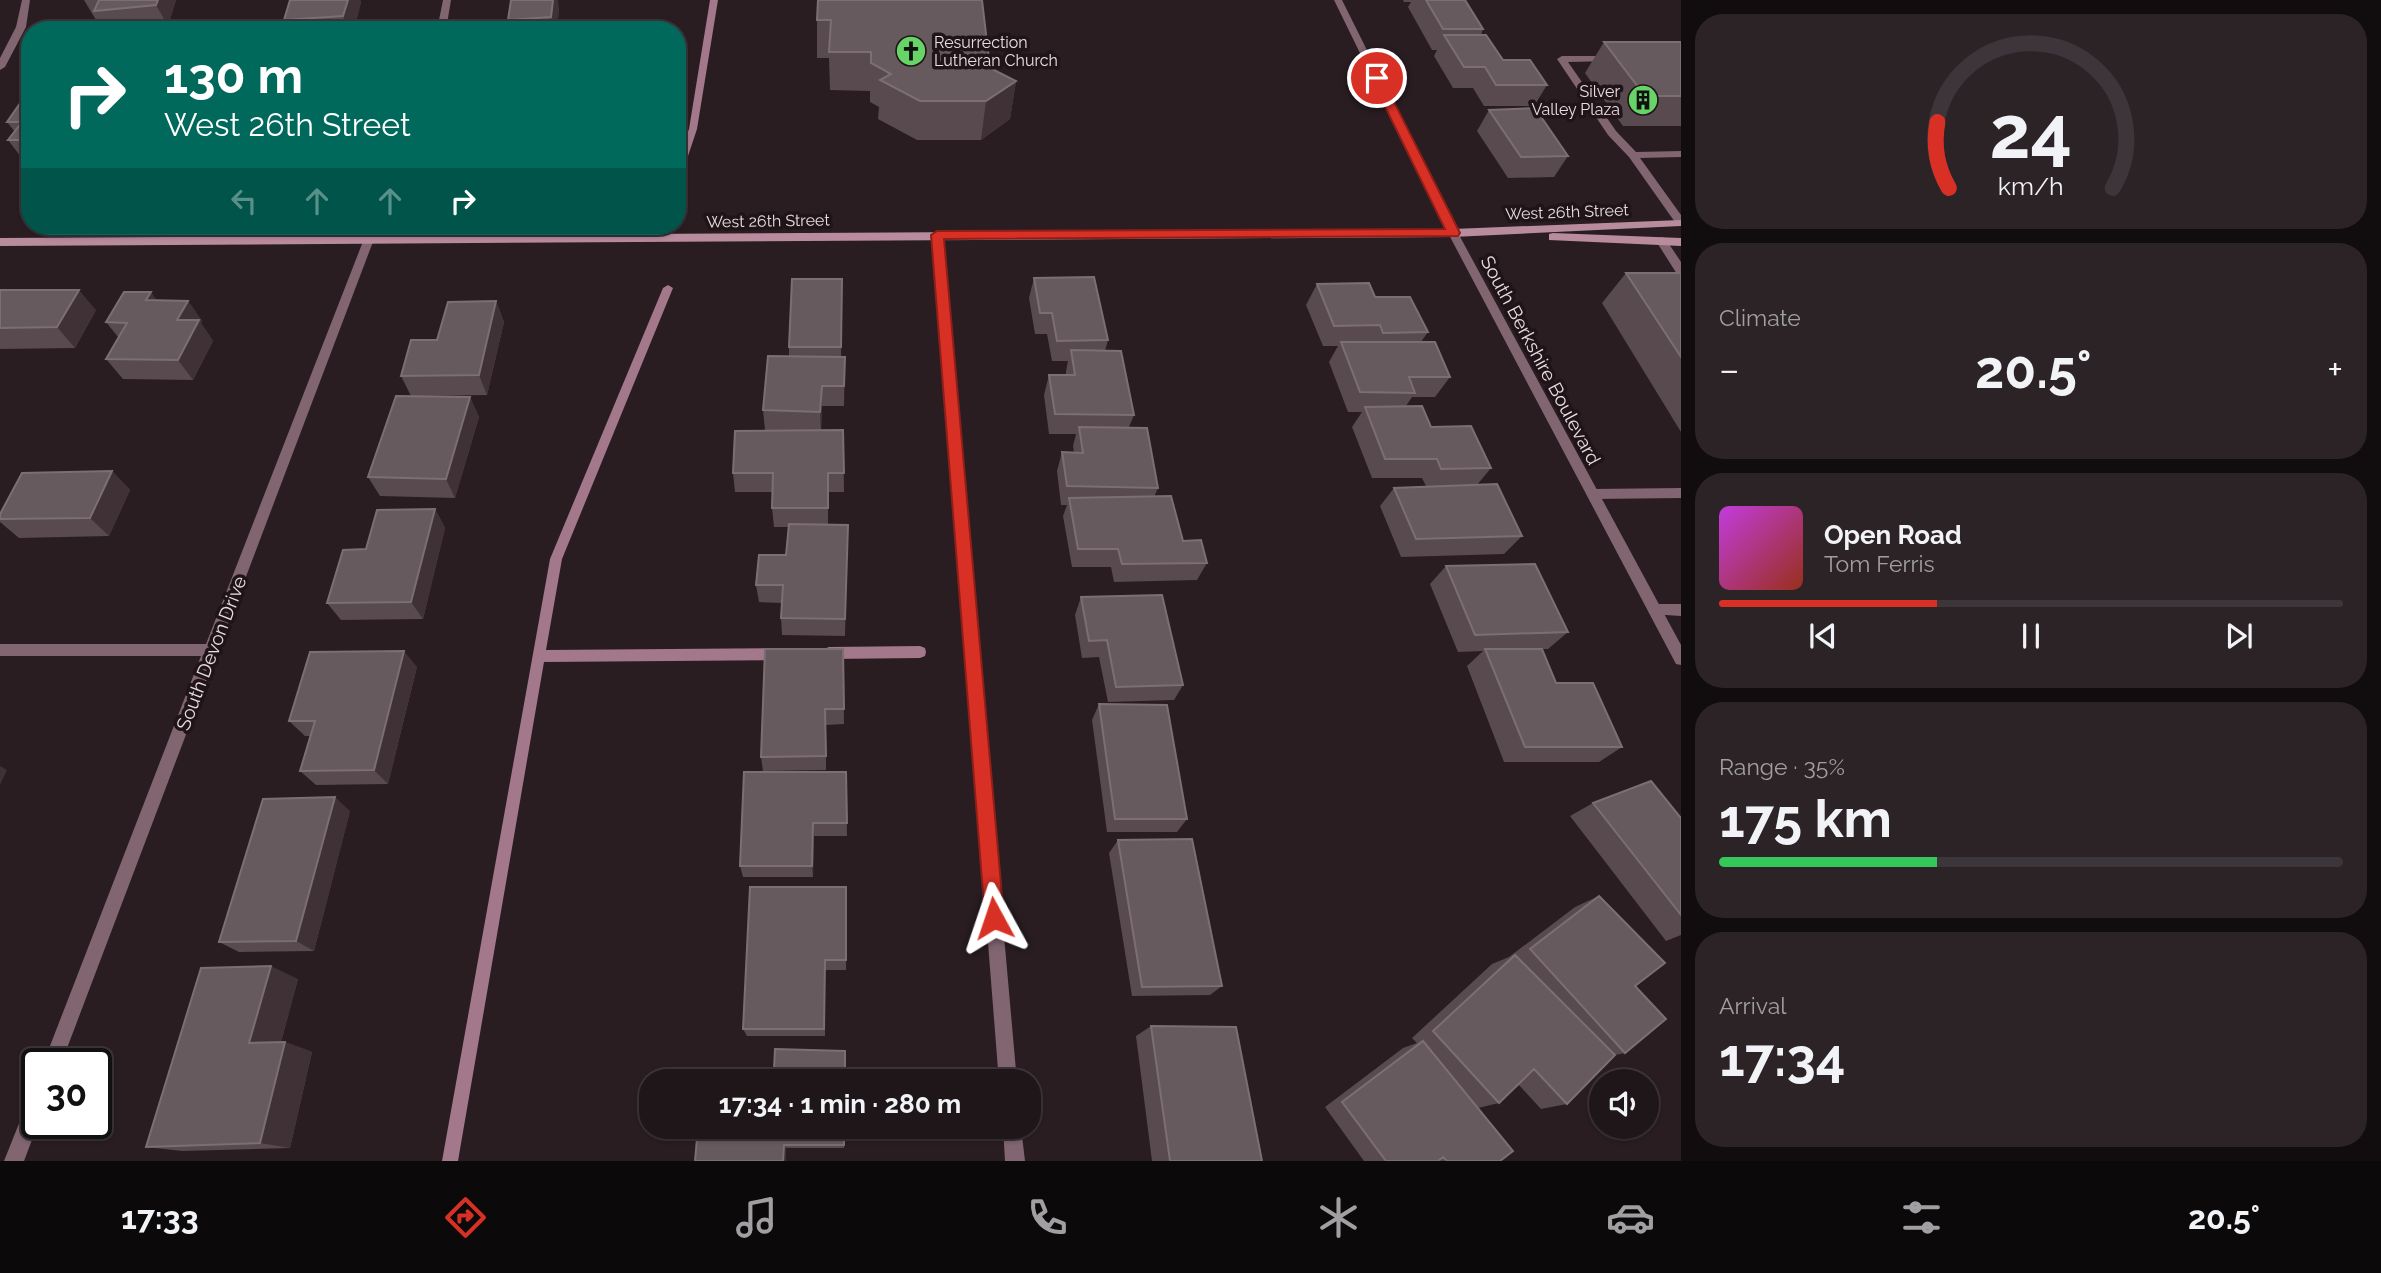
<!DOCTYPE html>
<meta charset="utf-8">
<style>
body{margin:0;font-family:Raleway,sans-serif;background:#2c2327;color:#f1f3f6;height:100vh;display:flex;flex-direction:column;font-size:26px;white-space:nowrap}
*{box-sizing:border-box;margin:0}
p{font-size:23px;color:#a19fa2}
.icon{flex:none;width:38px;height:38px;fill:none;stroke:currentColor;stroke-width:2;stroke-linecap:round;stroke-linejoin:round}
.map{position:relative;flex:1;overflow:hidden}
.details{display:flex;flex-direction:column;gap:14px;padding:14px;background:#110c0e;width:700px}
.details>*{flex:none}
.hud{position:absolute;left:21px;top:21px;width:665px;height:214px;border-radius:28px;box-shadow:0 2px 5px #0004,0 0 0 2px #3c3539;background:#00695c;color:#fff;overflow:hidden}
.buttons{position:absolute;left:1589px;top:1069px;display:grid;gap:14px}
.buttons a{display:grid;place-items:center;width:70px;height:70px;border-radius:50%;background:#1f161a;box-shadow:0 2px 5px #0004,0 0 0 2px #3c3539;font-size:35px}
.speed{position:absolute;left:21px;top:1048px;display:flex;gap:14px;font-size:35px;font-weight:700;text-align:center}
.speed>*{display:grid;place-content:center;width:91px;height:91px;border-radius:50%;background:#1f161a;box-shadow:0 2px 5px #0004,0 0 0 2px #3c3539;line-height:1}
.speed .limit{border:4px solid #111;border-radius:10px;background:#fff;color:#111}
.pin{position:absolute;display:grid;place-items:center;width:60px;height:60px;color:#fff;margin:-30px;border:4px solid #fff;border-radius:50%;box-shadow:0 2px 7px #0007}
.me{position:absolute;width:77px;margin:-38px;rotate:355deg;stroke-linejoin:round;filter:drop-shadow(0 0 5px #0008)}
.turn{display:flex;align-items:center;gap:24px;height:147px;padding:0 28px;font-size:32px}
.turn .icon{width:91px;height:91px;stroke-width:2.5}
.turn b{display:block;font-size:49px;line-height:60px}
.lanes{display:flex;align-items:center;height:66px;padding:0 28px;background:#0003;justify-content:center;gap:35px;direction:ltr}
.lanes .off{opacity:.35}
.big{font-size:52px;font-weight:700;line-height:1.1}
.details .card{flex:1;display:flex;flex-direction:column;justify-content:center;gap:10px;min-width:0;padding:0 24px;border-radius:28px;background:#2c2327}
.details .dial{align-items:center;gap:0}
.dial svg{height:182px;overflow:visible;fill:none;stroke:#3c3539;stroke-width:7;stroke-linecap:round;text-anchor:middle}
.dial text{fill:#f1f3f6;stroke:none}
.song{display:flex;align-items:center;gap:21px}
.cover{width:84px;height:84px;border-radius:10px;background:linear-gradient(135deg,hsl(290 70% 55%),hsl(10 70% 35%))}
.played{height:7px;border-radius:4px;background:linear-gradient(90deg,#d93025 35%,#3c3539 35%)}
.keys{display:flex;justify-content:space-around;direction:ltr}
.heat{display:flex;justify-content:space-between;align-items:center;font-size:38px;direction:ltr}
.charge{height:10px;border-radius:5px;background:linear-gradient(90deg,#34c759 35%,#3c3539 0)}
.trip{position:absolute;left:639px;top:1069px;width:402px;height:70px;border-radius:28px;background:#1f161a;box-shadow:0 2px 5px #0004,0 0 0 2px #3c3539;font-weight:700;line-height:70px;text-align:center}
.tab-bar{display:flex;height:112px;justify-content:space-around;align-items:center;background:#0c090a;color:#a19fa2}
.tab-bar .icon{width:49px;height:49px}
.tab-bar .current{color:#d93025}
.tab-bar b{font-size:32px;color:#f1f3f6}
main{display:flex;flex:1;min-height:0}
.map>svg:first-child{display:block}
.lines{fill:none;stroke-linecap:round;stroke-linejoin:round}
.stream{fill:#a4788b;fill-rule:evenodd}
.service{fill:#816570;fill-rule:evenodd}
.minor{fill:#816570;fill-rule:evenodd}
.secondary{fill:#b88c9d;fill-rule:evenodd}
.wall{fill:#584a4f}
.shaded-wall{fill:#3f3136}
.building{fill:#675a5f;stroke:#7b6f73;stroke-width:2}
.route{fill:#d93025;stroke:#8d1f18;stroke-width:2}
.labels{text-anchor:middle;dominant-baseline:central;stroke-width:7;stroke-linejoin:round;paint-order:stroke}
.far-poi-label{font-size:16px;fill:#e6dee1;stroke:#201418;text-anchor:start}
.far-street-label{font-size:16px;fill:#e6dee1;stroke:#201418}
.street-label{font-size:19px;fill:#e6dee1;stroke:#201418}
</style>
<main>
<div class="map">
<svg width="1681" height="1161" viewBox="0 0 1681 1161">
<rect width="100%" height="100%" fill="#291d22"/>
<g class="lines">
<path class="stream" d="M710 0H718L697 129 682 174 677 177V161L689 129Z
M668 285 673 288 562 559 546 650 779 648 784 650 785 654 784 658 779 660 544 662 458 1161H442L550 559 663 288Z
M920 646 925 648 926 652 925 656 920 658 829 659 824 657 823 653 824 649 829 647Z"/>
<path class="service" d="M1616 56 1618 58 1613 61 1568 62 1616 131 1636 152 1681 151V157L1640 158 1681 215V226L1677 225 1629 157 1608 135 1557 59 1562 56Z
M1661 237 1665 238 1681 262V275L1677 274 1656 241Z
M1681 488V498L1593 499 1586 494 1593 489Z
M1655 604H1681V616L1650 614 1648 610 1650 606Z"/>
<path class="minor" d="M22 0H30L26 27 5 67 0 70V58L16 27Z
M443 0H451L446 30H437Z
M1334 0H1342L1458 233 1681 645V665L1676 664 1448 233Z
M369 226H379L61 1064H43L201 656H0V644H206Z
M937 231 942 235 1017 1082H999L932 235Z
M37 1094 38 1124 24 1161H4L30 1096Z
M1003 1127H1021L1025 1161H1005Z"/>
<path class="secondary" d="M1681 220V226L1453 237 0 246V238L1453 229Z
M1553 233 1681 238V246L1549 240V234Z"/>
</g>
<path class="wall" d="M84 0H176L168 26 133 30H106L99 19 96 20Z
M290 0H360L361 2 354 30H288L284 20Z
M818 0 990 68 1016 81 1010 119 981 140H917L878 119 879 107 870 102V91L830 90 829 58H817V20Z
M1403 0H1465L1483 29 1481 35 1503 60 1547 85 1534 106H1484L1473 88H1453L1434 56 1437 50H1432L1408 7 1411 2H1404Z
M559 7 557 30H511L508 20Z
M1604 42H1681V126H1623L1585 73Z
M30 99V161H24L8 140 15 132 7 122Z
M1489 110 1568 156 1554 177 1508 178 1477 131Z
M1626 273H1681V432L1602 303Z
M1034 278 1108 340 1105 351 1134 415 1129 427 1158 488 1154 497 1183 541 1207 563 1197 580 1114 582 1111 567H1072L1063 516 1067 505H1061L1057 471 1062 452H1074L1073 446 1076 434H1049L1044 395 1049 375H1066V371L1068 361H1052L1047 334H1035L1029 298Z
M842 279 841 357H845L844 406H822L821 430H843L844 492H828V525H848L845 636 782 635 781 618 782 603 759 602 756 585 786 555 788 527H774L772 508V492H735L733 473 765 430 763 410 789 356V347Z
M1317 284 1375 297 1428 332 1421 342 1450 377 1435 397H1412L1406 406 1431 427 1491 468 1477 485 1522 536 1504 554 1401 557 1380 506 1394 488 1426 486 1422 478H1372L1352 427 1362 412H1348L1329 362 1338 346H1323L1306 305Z
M0 290 96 310 75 348 0 349Z
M157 300 188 301 202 321 201 323 213 341 193 380 123 379 106 359 118 337 106 322Z
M496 301 504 322 487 395 411 396 401 376 437 340Z
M470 397 479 417 455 498 380 496 368 477Z
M112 471 130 490 109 536 19 538 0 522V514Z
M435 509 445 528 423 619 341 620 327 603 366 549Z
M1446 566 1568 632 1548 649H1536L1556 683 1622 747 1599 762H1504L1467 666 1483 651 1458 652 1430 584Z
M1081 597 1183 685 1174 700 1108 702 1099 657 1082 658 1075 615Z
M843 649 844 724 826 725V770L763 771 761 757Z
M417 667 388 784 316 785 300 771 310 736H305L289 721Z
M1099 704 1187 819 1177 832H1107L1092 720Z
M846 772 847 836H814L813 877H743L740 866Z
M1593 803 1681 818V935L1666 941 1570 816Z
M350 811 314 951 239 952 219 942Z
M1118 840 1222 986 1210 995 1132 996 1109 853Z
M846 887V970H825V1036H747L743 1029Z
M1599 896 1635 986 1625 1053 1615 1055 1567 1104 1541 1109 1518 1084 1499 1103 1478 1108 1500 1161H1364L1325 1107 1403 1048 1417 1043 1412 1038 1492 964 1509 957 1575 907Z
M298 979 281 1042H285L312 1052 290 1148 182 1151 146 1147Z
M1151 1026 1262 1161H1152L1136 1036Z
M844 1127V1148H786V1161H695Z"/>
<path class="shaded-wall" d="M158 0H176L168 26 156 5Z
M348 0H360L361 2 354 30H349L343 16Z
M553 0H558L559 7 557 30H554L551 17Z
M1016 81 1010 119 981 140 986 101Z
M79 290 96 310 75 348 57 327Z
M151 292 166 313 146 300Z
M188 301 202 321 201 323 213 341 193 380 178 360 177 320Z
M496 301 504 322 487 395 479 375Z
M822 386V406L821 432 820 412Z
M470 397 479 417 455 498 446 479Z
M112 471 130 490 109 536 90 518Z
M435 509 445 528 423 619 411 602Z
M404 651 417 667 388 784 374 770Z
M0 766 7 770 0 785Z
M335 797 350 811 314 951 296 941Z
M813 823 814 836 813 877 812 866Z
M271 966 298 979 278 1053 249 1043Z
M285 1042 312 1052 290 1148 260 1143Z
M784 1145 786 1148V1161H783Z"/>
<path class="building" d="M99 0H158L156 5 94 11Z
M290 0H348L343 16 284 20Z
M511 0H553L551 17 508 20Z
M818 0H982L990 68 1016 81 986 101H920L880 80 891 74 871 63V52H829L831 20H817Z
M1426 0H1465L1483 29H1443Z
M1444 35H1486L1503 60H1530L1547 85H1496L1485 67H1464Z
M1604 42H1681V96H1645Z
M23 99H30V140H8L22 122H7Z
M1535 108 1568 156 1521 157 1489 110Z
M1626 273H1681V357Z
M1094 277 1108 340 1057 341 1052 313H1040L1034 278Z
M792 279H842L841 347H789Z
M1369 283 1375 297H1410L1428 332 1383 333 1380 325 1334 326 1317 284Z
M0 290H79L57 327 0 328Z
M124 292H151L146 300 188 301 177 320H199L178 360 106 359 127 323 106 322Z
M496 301 479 375 401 376 411 340H437L448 302Z
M1341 342H1435L1450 377H1409L1415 393 1360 392Z
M1071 350 1121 351 1134 415 1055 414 1049 375H1075Z
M768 356 845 357 844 386H822L820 412 763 410Z
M396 396 470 397 446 479 368 477Z
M1422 406 1431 427 1471 426 1491 468 1441 469 1437 459H1385L1365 407Z
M1079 427 1147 428 1158 488 1067 486 1062 452 1083 453Z
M843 430 844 473H828V508H772L773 473H733L735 431Z
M112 471 90 518 0 519V514L22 473Z
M1497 484 1522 536 1416 539 1394 488Z
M1171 496 1183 541 1201 540 1207 563 1122 564 1118 549H1078L1069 498Z
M435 509 411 602 327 603 343 550 366 549 377 510Z
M789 524 848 525 845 619 781 618 783 585H756L759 555H786Z
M1535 564 1568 632 1475 635 1446 566Z
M1162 595 1183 685 1116 687 1107 640 1089 641 1081 597Z
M765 649H843L844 709H825L826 756 761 757Z
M1485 649H1542L1556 683H1593L1622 747H1525Z
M404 651 374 770 300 771 315 721H289L310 652Z
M1099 704 1167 705 1187 819H1115Z
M744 772H846L847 823H813L812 866H740Z
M1651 781 1681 818V915L1593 803Z
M335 797 296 941 219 942 263 799Z
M1192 839 1222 986 1142 987 1118 840Z
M750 887H846V960H825L824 1029H743Z
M1599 896 1665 963 1635 986 1666 1019 1625 1053 1530 949Z
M1515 955 1615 1055 1567 1104 1534 1069 1499 1103 1433 1031Z
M271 966 249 1043 285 1042 260 1143 146 1147 201 968Z
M1151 1026 1236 1027 1262 1161H1170Z
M1423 1041 1513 1151 1500 1161H1447L1443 1157 1438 1161H1386L1342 1102Z
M775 1049 845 1051V1082H702L703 1068 774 1069Z
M698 1127H844V1145H784L783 1161H695Z"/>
<path class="route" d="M1373 76 1382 78 1460 233 1458 236 944 239 1004 918 1001 924 994 927 987 924 985 918 931 235 937 231 1445 229 1371 78Z"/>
<defs>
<g id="church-disc" transform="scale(1.575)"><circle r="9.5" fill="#66d467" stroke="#201418"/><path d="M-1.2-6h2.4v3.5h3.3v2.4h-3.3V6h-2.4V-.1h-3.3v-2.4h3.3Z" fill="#111"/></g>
<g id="building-disc" transform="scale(1.575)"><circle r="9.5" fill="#66d467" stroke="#201418"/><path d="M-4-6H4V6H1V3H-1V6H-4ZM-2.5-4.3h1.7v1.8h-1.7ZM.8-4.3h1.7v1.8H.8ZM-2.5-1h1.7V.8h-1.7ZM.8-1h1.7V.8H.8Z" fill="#111"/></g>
</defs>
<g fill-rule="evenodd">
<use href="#church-disc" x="911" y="51"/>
<use href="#building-disc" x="1643" y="100"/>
</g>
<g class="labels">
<g class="far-poi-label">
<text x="934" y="42">Resurrection<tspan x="934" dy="18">Lutheran Church</tspan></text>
<text x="1620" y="91" text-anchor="end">Silver<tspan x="1620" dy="18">Valley Plaza</tspan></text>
</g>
<g class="far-street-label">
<text transform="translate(1567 212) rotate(-2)">West 26th Street</text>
<text transform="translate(768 221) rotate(-1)">West 26th Street</text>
</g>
<g class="street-label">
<text transform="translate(1541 360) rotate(62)">South Berkshire Boulevard</text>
<text transform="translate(211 653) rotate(-69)">South Devon Drive</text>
</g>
</g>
</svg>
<div class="buttons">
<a><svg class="icon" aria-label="sound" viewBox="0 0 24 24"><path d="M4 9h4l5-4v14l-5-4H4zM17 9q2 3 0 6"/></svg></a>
</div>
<div class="speed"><div class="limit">30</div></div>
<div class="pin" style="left:1377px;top:78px;background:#d93025"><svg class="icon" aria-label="arrive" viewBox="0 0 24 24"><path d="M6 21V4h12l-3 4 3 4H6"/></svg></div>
<svg class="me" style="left:994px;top:918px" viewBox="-20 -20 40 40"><path d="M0-17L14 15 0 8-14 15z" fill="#d93025" stroke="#fff" stroke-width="4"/></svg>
<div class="trip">17:34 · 1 min · 280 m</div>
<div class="hud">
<div class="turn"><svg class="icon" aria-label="right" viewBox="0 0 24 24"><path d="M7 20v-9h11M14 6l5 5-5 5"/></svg><div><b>130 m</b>West 26th Street</div></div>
<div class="lanes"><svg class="icon off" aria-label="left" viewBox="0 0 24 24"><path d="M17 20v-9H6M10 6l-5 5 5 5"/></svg><svg class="icon off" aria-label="ahead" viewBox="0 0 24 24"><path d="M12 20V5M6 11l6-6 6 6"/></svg><svg class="icon off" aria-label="ahead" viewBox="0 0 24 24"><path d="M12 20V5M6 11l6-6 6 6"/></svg><svg class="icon" aria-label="right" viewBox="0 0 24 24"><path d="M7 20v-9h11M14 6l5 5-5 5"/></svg></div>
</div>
</div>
<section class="details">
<div class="card dial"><svg viewBox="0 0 100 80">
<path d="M14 69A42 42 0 1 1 86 69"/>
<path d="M14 69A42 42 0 0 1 9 40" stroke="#d93025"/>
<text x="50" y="56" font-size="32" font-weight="700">24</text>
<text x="50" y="72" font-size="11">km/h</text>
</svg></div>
<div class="card"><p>Climate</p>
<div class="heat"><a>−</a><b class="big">20.5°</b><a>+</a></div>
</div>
<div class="card">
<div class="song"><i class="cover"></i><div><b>Open Road</b><p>Tom Ferris</p></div></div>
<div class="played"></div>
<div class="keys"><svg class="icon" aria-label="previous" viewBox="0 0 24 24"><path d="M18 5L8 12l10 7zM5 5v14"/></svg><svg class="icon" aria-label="pause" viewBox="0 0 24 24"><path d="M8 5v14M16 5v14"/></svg><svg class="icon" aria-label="next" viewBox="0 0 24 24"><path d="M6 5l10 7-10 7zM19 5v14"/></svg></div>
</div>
<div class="card"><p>Range · 35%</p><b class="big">175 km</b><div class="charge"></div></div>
<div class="card"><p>Arrival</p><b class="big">17:34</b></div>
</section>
</main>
<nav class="tab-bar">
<b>17:33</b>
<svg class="icon current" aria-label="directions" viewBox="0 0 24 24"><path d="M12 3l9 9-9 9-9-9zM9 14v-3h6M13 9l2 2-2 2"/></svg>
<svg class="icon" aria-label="music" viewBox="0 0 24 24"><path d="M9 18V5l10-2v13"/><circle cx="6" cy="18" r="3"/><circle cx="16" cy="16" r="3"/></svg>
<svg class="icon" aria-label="phone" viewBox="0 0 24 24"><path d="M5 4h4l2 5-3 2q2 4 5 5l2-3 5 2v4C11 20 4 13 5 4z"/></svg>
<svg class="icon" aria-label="climate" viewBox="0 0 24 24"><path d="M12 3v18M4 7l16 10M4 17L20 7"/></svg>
<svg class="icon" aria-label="car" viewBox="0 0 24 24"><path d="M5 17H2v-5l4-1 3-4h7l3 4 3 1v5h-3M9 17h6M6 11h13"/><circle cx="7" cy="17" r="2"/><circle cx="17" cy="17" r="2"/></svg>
<svg class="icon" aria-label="filters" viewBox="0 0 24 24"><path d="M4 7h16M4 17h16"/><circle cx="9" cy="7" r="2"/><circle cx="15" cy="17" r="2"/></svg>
<b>20.5°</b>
</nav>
